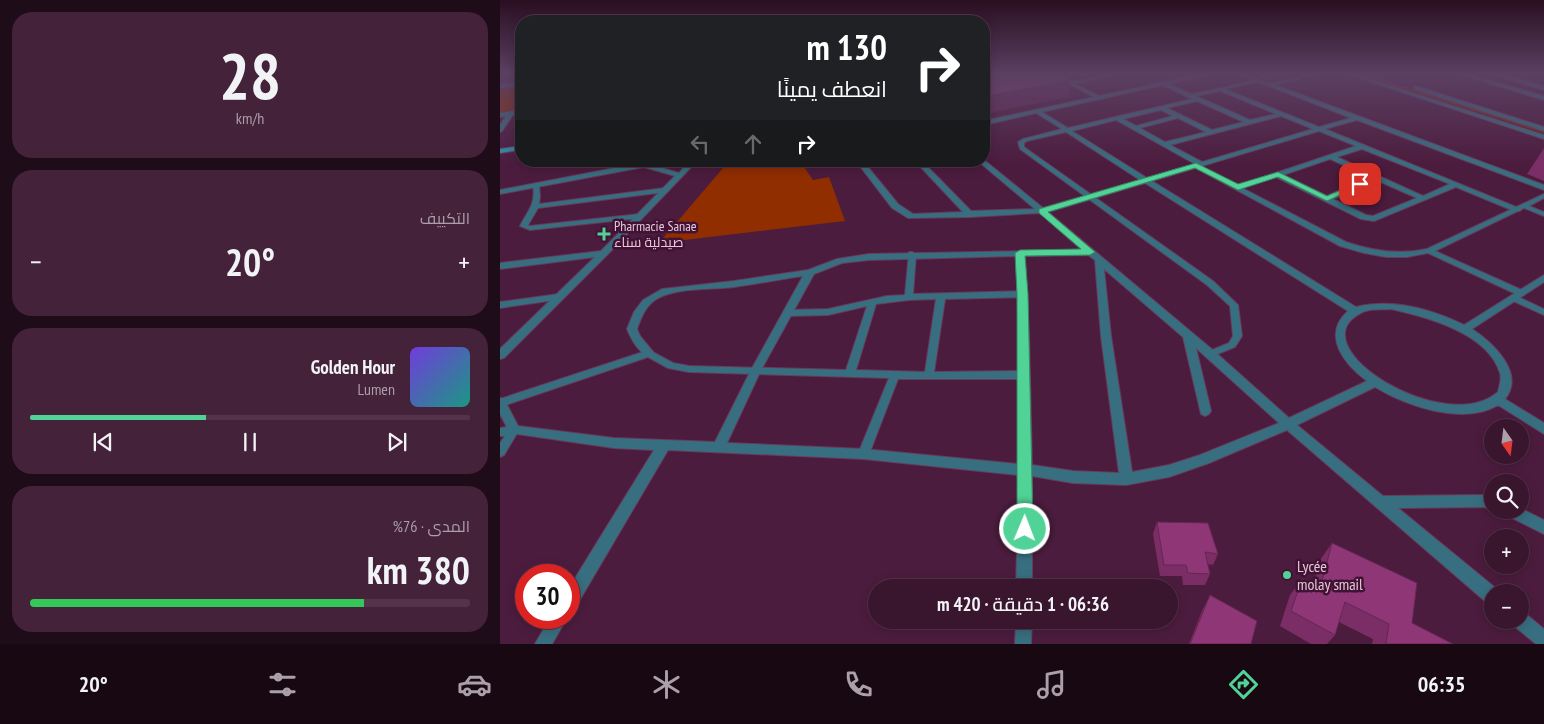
<!DOCTYPE html>
<html lang="ar">
<meta charset="utf-8">
<style>
body{margin:0;font-family:"PT Sans Narrow",Cairo,sans-serif;background:#44223a;color:#f1f3f6;direction:rtl;height:100vh;display:flex;flex-direction:column;font-size:19px;white-space:nowrap}
*{box-sizing:border-box;margin:0}
p{font-size:16px;color:#ab9faa}
.icon{flex:none;width:28px;height:28px;fill:none;stroke:currentColor;stroke-width:2;stroke-linecap:round;stroke-linejoin:round}
.map{position:relative;flex:1;overflow:hidden;direction:ltr}
.side{display:flex;flex-direction:column;gap:12px;padding:12px;background:#1f0c19;width:500px}
.side>*{flex:none}
.guide{position:absolute;left:15px;top:15px;width:475px;height:152px;border-radius:20px;box-shadow:0 2px 12px #0003,0 0 0 1px #53344a;direction:rtl;background:#202124;color:#fff;overflow:hidden}
.needle{width:32px;rotate:166deg}
.controls{position:absolute;left:984px;top:419px;display:grid;gap:10px}
.controls a{display:grid;place-items:center;width:45px;height:45px;border-radius:50%;background:#39152e;box-shadow:0 2px 12px #0003,0 0 0 1px #53344a;font-size:25px}
.speed{position:absolute;left:15px;top:564px;display:flex;gap:10px;font-size:25px;font-weight:700;text-align:center}
.speed>*{display:grid;place-content:center;width:65px;height:65px;border-radius:50%;background:#39152e;box-shadow:0 2px 12px #0003,0 0 0 1px #53344a;line-height:1}
.speed .limit{border:8px solid #d22;background:#fff;color:#111}
.pin{position:absolute;display:grid;place-items:center;width:42px;height:42px;color:#fff;margin:-21px;border-radius:10px;box-shadow:0 2px 8px #0006}
.me{position:absolute;width:55px;margin:-28px;rotate:1deg;stroke-linejoin:round;filter:drop-shadow(0 0 4px #0008)}
.turn{display:flex;align-items:center;gap:18px;height:105px;padding:0 20px;font-size:22px}
.turn .icon{width:65px;height:65px;stroke-width:2.5}
.turn b{display:block;font-size:35px;line-height:42px}
.lanes{display:flex;align-items:center;height:48px;padding:0 20px;background:#0003;justify-content:center;gap:25px;direction:ltr}
.lanes .off{opacity:.35}
.big{font-size:38px;font-weight:600;line-height:1.1}
.side .tile{flex:1;display:flex;flex-direction:column;justify-content:center;gap:8px;min-width:0;padding:0 18px;border-radius:20px;background:#44223a}
.side .dial{align-items:center;gap:0}
.dial b{font-size:65px;line-height:1}
.song{display:flex;align-items:center;gap:15px}
.cover{width:60px;height:60px;border-radius:8px;background:linear-gradient(135deg,hsl(260 70% 55%),hsl(170 70% 35%))}
.played{height:5px;border-radius:2px;background:linear-gradient(90deg,#51d397 40%,#53344a 40%)}
.keys{display:flex;justify-content:space-around;direction:ltr}
.heat{display:flex;justify-content:space-between;align-items:center;font-size:28px;direction:ltr}
.charge{height:8px;border-radius:4px;background:linear-gradient(90deg,#34c759 76%,#53344a 0)}
.trip{position:absolute;left:368px;top:579px;width:310px;height:50px;border-radius:25px;background:#39152e;box-shadow:0 2px 12px #0003,0 0 0 1px #53344a;font-weight:600;line-height:50px;text-align:center;direction:rtl}
.menu{display:flex;height:80px;justify-content:space-around;align-items:center;background:#170812;color:#ab9faa}
.menu .icon{width:35px;height:35px}
.menu .current{color:#51d397}
.menu b{font-size:22px;color:#f1f3f6}
main{display:flex;flex:1;min-height:0}
.map>svg:first-child{display:block}
.green{fill:#902e00}
.lines{fill:none;stroke-linecap:round;stroke-linejoin:round}
.lane-casing{stroke:#683b5a;stroke-width:2}
.street-casing{stroke:#683b5a;stroke-width:2}
.secondary-casing{stroke:#683b5a;stroke-width:2}
.lane{fill:#386f80;fill-rule:evenodd}
.street{fill:#386f80;fill-rule:evenodd}
.secondary{fill:#2f91ac;fill-rule:evenodd}
.wall{fill:#7b2e65}
.shaded-wall{fill:#642653}
.building{fill:#8f3676;stroke:#642653}
.route{fill:#51d397;stroke:#358962}
.poi-dot{fill:#51d397;stroke:#411234;stroke-width:2}
.labels{text-anchor:middle;dominant-baseline:central;stroke-width:5;stroke-linejoin:round;paint-order:stroke}
.poi-label{font-size:14px;fill:#e5c7da;stroke:#411234;text-anchor:start}
.near-poi-label{font-size:16px;fill:#e5c7da;stroke:#411234;text-anchor:start}
</style>
<main>
<div class="map">
<svg width="1044" height="644" viewBox="0 0 1044 644">
<rect width="100%" height="100%" fill="#4c1c3e"/>
<path class="green" d="M858 74H864L1044 131V133Z
M21 87V109L0 112V89Z
M229 161H300L313 180 329 177 345 221 159 243Z"/>
<g class="lines">
<g class="lane-casing">
<path id="lane" d="M758 79 760 81 720 90 718 89Z
M520 147H524L713 281 738 305 742 336 735 347 710 357 707 356 705 354 707 352 729 343 733 336 730 306 707 285 520 149Z
M696 164 846 242C872 251 899 255 927 249L1044 194V198L1029 206 1044 212V216L1024 208 935 251 1024 291 1025 293 1024 295H1018L928 253 907 257H886L864 253 840 246 694 167 693 166Z
M36 183 39 185 40 196 39 204 165 188 168 190 165 192 38 208 28 225 30 226 140 214 143 216 140 218 30 230 20 226C28 210 36 205 33 185Z
M409 252H412L416 254 413 294 523 291 527 294 523 297 445 299 434 372 523 371 526 373 528 375 526 377 523 379H398L368 457 364 459 360 457 358 454 389 378 189 372 168 368 148 357 0 407V399L149 350 173 363 189 366 346 370 367 306 328 315 288 316 284 313 288 310 328 309 387 296 405 295ZM436 299 425 372 356 370 376 304 409 300Z
M59 294 62 295 63 297 62 299 0 308V302Z
M1014 295 1044 309V315L1011 300 1010 298Z
M14 426 18 427 19 430 4 455 0 457V443L5 436H0V428Z"/>
</g>
<g class="street-casing">
<path id="street" d="M551 74C559 74 565 81 573 81 588 81 602 74 616 74L575 84 599 96 701 74H710L669 84 691 94 722 88 819 127 851 118 738 74C749 74 760 84 771 83 787 82 801 74 817 74L775 85 1044 185V190L857 120 825 129 1021 209 1020 211H1014L956 187 874 221 861 219 776 177 738 189 734 187 856 146 819 131 652 181 856 307C892 298 931 309 964 325L1044 275V282L972 329C992 342 1026 373 1005 399L1044 423V434L998 405C964 426 906 406 875 387L797 425 883 496 985 495 992 498V510L984 507 898 508 998 590V592H992V604L986 602 787 430 709 463 669 477 626 485 573 483 532 476V588H516L519 475 364 459 168 450 75 608 69 610V588L154 450 114 448 10 433 0 414V398L4 399 18 426 114 438 215 442 251 370 303 276C280 279 258 284 234 287 211 290 174 287 155 300 145 307 141 318 137 329L140 336 154 353 153 356C141 358 131 339 127 329L134 312 143 300 162 289 234 281 308 270 337 259 369 254 582 250 540 213 470 217 408 218 392 208 356 161H363L398 204 413 214 463 212 415 161H422L471 211 535 209 478 161H484V160L543 208 640 180 566 132 527 141 524 143V149H520L518 142 523 139 562 129 536 113 484 125V121L594 97ZM663 85 692 99 568 128 542 112ZM720 91 723 92 776 114 750 120 696 96ZM697 101 744 122 712 130 667 108ZM661 110 673 116 636 126 623 119ZM781 116 813 129 702 162 670 145ZM678 118 706 132 665 142 640 128ZM616 120 695 164 647 178 572 131ZM862 149 950 184 923 196 837 157ZM830 159 870 177 827 196 783 175ZM876 180 917 198 873 216 866 215 833 199ZM645 183 848 311C821 335 844 364 867 381L789 418 714 351 548 212ZM588 255 595 260 601 336 619 473 573 471 532 465 529 336 525 256ZM516 256 519 336V464L364 449 227 443 261 370 314 274 342 263 369 260ZM604 269 683 337 701 414 705 416 709 414 711 411 696 348 779 423 700 455 669 465 632 472 611 336ZM891 309C927 317 988 333 1000 373 1002 379 999 386 998 392 945 438 796 346 861 313 869 308 882 310 891 309Z
M847 74H854L1044 135V139Z
M959 74H967L1044 96V100Z
M991 74H999L1044 86V90Z
M21 82V86L0 88V84Z
M916 86 1044 127V131L914 89V87Z
M21 110V114L13 115 2 131 0 132V125L6 116 0 117V113Z
M151 161H166L152 165 179 173 190 161H197L107 255 4 358 0 359V349L95 257 0 269V263L101 251 175 176 144 167 0 194V190Z
M1020 508 1044 520V534L1004 514 1002 510H1020Z
M1020 612 1026 614 1044 629V644H1036L1014 626 1012 620H1020Z
M50 618H67L52 644H35Z
M516 620H532L531 644H515Z"/>
</g>
<g class="secondary-casing">
<path id="secondary" d="M21 146V150L0 153V149Z"/>
</g>
<use href="#lane" class="lane"/>
<use href="#street" class="street"/>
<use href="#secondary" class="secondary"/>
</g>
<path class="wall" d="M754 74H793L769 80Z
M1044 148V181L1027 174Z
M657 522 718 554 713 565 708 564 710 574 705 585H683L682 576H660L653 534Z
M832 543 912 623 953 644H872L873 639 839 622 835 635 827 644H811L780 626 790 595 802 579 814 583 820 560Z
M710 595 751 644H689L702 611Z"/>
<path class="shaded-wall" d="M770 74H793L769 80Z
M570 80 569 97 484 114V97Z"/>
<path class="building" d="M484 74H559L570 80 484 97Z
M657 522 708 523 718 554 705 552 710 574 688 573 686 565H664Z
M832 543 917 583 912 623 953 644H886L889 624 845 602 835 635 791 611 802 579 821 585Z
M710 595 757 621 751 644H690Z"/>
<linearGradient id="sky" x2="0" y2="1"><stop stop-color="#2a0f22"/><stop offset="0.45" stop-color="#5b4063"/><stop offset="1" stop-color="#5b4063" stop-opacity="0"/></linearGradient>
<rect width="1044" height="164" fill="url(#sky)"/>
<path class="route" d="M696 163 738 184 778 172 827 196 857 183 864 184 827 201 778 177 738 190 695 168 548 212 595 252 590 255 525 256 528 294 533 529 531 534 525 536 519 534 517 529V294L515 253 520 250 581 249 539 213V209Z"/>
<g class="poi-dot">
<path d="M101.5 226.5h5v5h5v5h-5v5h-5v-5h-5v-5h5z"/>
<circle cx="787" cy="575" r="5"/>
</g>
<g class="labels">
<g class="poi-label">
<text x="114" y="226">Pharmacie Sanae<tspan x="114" dy="16">صيدلية سناء</tspan></text>
</g>
<g class="near-poi-label">
<text x="797" y="566">Lycée<tspan x="797" dy="18">molay smail</tspan></text>
</g>
</g>
</svg>
<div class="controls">
<a><svg class="needle" viewBox="-14 -14 28 28"><path d="M0-13l5 13h-10z" fill="#e53935"/><path d="M0 13l5-13h-10z" fill="#ab9faa"/></svg></a>
<a><svg class="icon" aria-label="search" viewBox="0 0 24 24"><circle cx="10" cy="10" r="6"/><path d="M15 15l6 6"/></svg></a>
<a>+</a>
<a>−</a>
</div>
<div class="speed"><div class="limit">30</div></div>
<div class="pin" style="left:860px;top:184px;background:#d93025"><svg class="icon" aria-label="arrive" viewBox="0 0 24 24"><path d="M6 21V4h12l-3 4 3 4H6"/></svg></div>
<svg class="me" style="left:525px;top:529px" viewBox="-20 -20 40 40"><circle r="17" fill="#51d397" stroke="#fff" stroke-width="3"/><path d="M0-11L8 9 0 5-8 9z" fill="#fff"/></svg>
<div class="trip">06:36 · 1 دقيقة · 420 m</div>
<div class="guide">
<div class="turn"><svg class="icon" aria-label="right" viewBox="0 0 24 24"><path d="M7 20v-9h11M14 6l5 5-5 5"/></svg><div><b>130 m</b>انعطف يمينًا</div></div>
<div class="lanes"><svg class="icon off" aria-label="left" viewBox="0 0 24 24"><path d="M17 20v-9H6M10 6l-5 5 5 5"/></svg><svg class="icon off" aria-label="ahead" viewBox="0 0 24 24"><path d="M12 20V5M6 11l6-6 6 6"/></svg><svg class="icon" aria-label="right" viewBox="0 0 24 24"><path d="M7 20v-9h11M14 6l5 5-5 5"/></svg></div>
</div>
</div>
<section class="side">
<div class="tile dial"><b>28</b><p>km/h</p></div>
<div class="tile"><p>التكييف</p>
<div class="heat"><a>−</a><b class="big">20°</b><a>+</a></div>
</div>
<div class="tile">
<div class="song"><i class="cover"></i><div><b>Golden Hour</b><p>Lumen</p></div></div>
<div class="played"></div>
<div class="keys"><svg class="icon" aria-label="previous" viewBox="0 0 24 24"><path d="M18 5L8 12l10 7zM5 5v14"/></svg><svg class="icon" aria-label="pause" viewBox="0 0 24 24"><path d="M8 5v14M16 5v14"/></svg><svg class="icon" aria-label="next" viewBox="0 0 24 24"><path d="M6 5l10 7-10 7zM19 5v14"/></svg></div>
</div>
<div class="tile"><p>المدى · 76%</p><b class="big">380 km</b><div class="charge"></div></div>
</section>
</main>
<nav class="menu">
<b>06:35</b>
<svg class="icon current" aria-label="directions" viewBox="0 0 24 24"><path d="M12 3l9 9-9 9-9-9zM9 14v-3h6M13 9l2 2-2 2"/></svg>
<svg class="icon" aria-label="music" viewBox="0 0 24 24"><path d="M9 18V5l10-2v13"/><circle cx="6" cy="18" r="3"/><circle cx="16" cy="16" r="3"/></svg>
<svg class="icon" aria-label="phone" viewBox="0 0 24 24"><path d="M5 4h4l2 5-3 2q2 4 5 5l2-3 5 2v4C11 20 4 13 5 4z"/></svg>
<svg class="icon" aria-label="climate" viewBox="0 0 24 24"><path d="M12 3v18M4 7l16 10M4 17L20 7"/></svg>
<svg class="icon" aria-label="car" viewBox="0 0 24 24"><path d="M5 17H2v-5l4-1 3-4h7l3 4 3 1v5h-3M9 17h6M6 11h13"/><circle cx="7" cy="17" r="2"/><circle cx="17" cy="17" r="2"/></svg>
<svg class="icon" aria-label="filters" viewBox="0 0 24 24"><path d="M4 7h16M4 17h16"/><circle cx="9" cy="7" r="2"/><circle cx="15" cy="17" r="2"/></svg>
<b>20°</b>
</nav>
